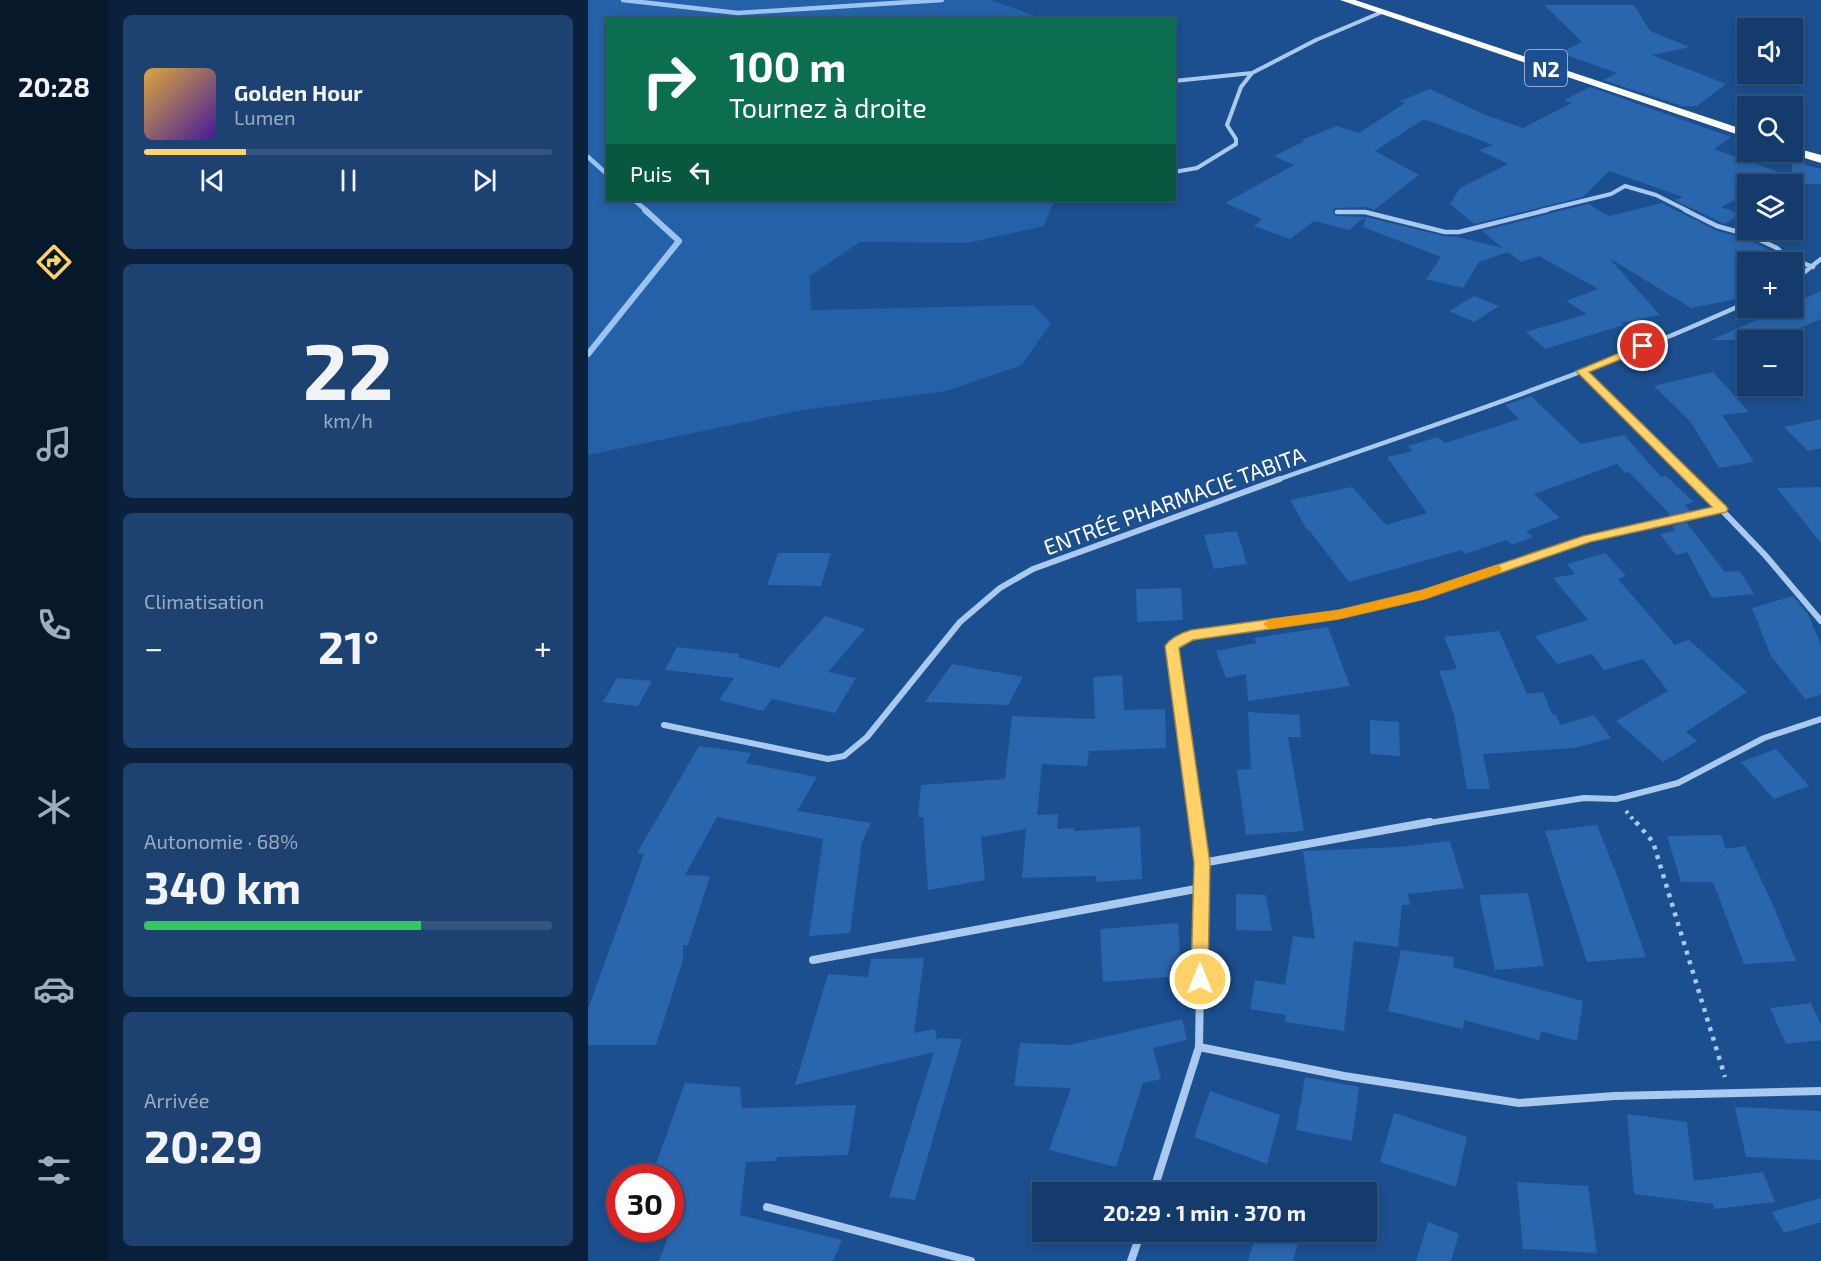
<!DOCTYPE html>
<html lang="fr">
<meta charset="utf-8">
<style>
body{margin:0;font-family:"Exo 2",sans-serif;background:#1d4271;color:#f1f3f6;height:100vh;display:flex;flex-direction:column;font-size:22px;white-space:nowrap}
*{box-sizing:border-box;margin:0}
p{font-size:20px;color:#9dadc1}
.icon{flex:none;width:33px;height:33px;fill:none;stroke:currentColor;stroke-width:2;stroke-linecap:round;stroke-linejoin:round}
.map{position:relative;flex:1;overflow:hidden}
.panel{display:flex;flex-direction:column;gap:15px;padding:15px;background:#0b203b;width:480px}
.panel>*{flex:none}
.top-card{position:absolute;left:18px;top:18px;width:570px;height:183px;border-radius:0px;box-shadow:0 3px 9px #0003,0 0 0 2px #33557e;background:#0b6e4f;color:#fff;overflow:hidden}
.controls{position:absolute;left:1149px;top:18px;display:grid;gap:12px}
.controls a{display:grid;place-items:center;width:66px;height:66px;border-radius:0px;background:#143b6b;box-shadow:0 3px 9px #0003,0 0 0 2px #33557e;font-size:30px}
.speed{position:absolute;left:18px;top:1164px;display:flex;gap:12px;font-size:30px;font-weight:700;text-align:center}
.speed>*{display:grid;place-content:center;width:78px;height:78px;border-radius:50%;background:#143b6b;box-shadow:0 3px 9px #0003,0 0 0 2px #33557e;line-height:1}
.speed .limit{border:9px solid #d22;background:#fff;color:#111}
.pin{position:absolute;display:grid;place-items:center;width:51px;height:51px;color:#fff;margin:-26px;border:3px solid #fff;border-radius:50%;box-shadow:0 2px 6px #0007}
.me{position:absolute;width:66px;margin:-33px;rotate:0deg;stroke-linejoin:round;filter:drop-shadow(0 0 4px #0008)}
.turn{display:flex;align-items:center;gap:21px;height:126px;padding:0 24px;font-size:27px}
.turn .icon{width:78px;height:78px;stroke-width:2.5}
.turn b{display:block;font-size:42px;line-height:51px}
.then{display:flex;align-items:center;height:57px;padding:0 24px;background:#0003;gap:12px;font-size:22px}
.big{font-size:45px;font-weight:700;line-height:1.1}
.panel .widget{flex:1;display:flex;flex-direction:column;justify-content:center;gap:9px;min-width:0;padding:0 21px;border-radius:9px;background:#1d4271}
.panel .dial{align-items:center;gap:0}
.dial b{font-size:78px;line-height:1}
.song{display:flex;align-items:center;gap:18px}
.cover{width:72px;height:72px;border-radius:9px;background:linear-gradient(135deg,hsl(40 70% 55%),hsl(260 70% 35%))}
.played{height:6px;border-radius:3px;background:linear-gradient(90deg,#ffd166 25%,#33557e 25%)}
.keys{display:flex;justify-content:space-around;direction:ltr}
.heat{display:flex;justify-content:space-between;align-items:center;font-size:33px;direction:ltr}
.charge{height:9px;border-radius:4px;background:linear-gradient(90deg,#34c759 68%,#33557e 0)}
.trip{position:absolute;left:444px;top:1182px;width:345px;height:60px;border-radius:0px;background:#143b6b;box-shadow:0 3px 9px #0003,0 0 0 2px #33557e;font-weight:700;line-height:60px;text-align:center}
main{display:flex;flex:1;min-height:0}
.tab-bar{display:flex;flex-direction:column;width:108px;justify-content:space-around;align-items:center;background:#08182b;color:#9dadc1}
.tab-bar .icon{width:42px;height:42px}
.tab-bar .active{color:#ffd166}
.tab-bar b{font-size:27px;color:#f1f3f6}
.map>svg:first-child{display:block}
.green{fill:#2461a8}
.lines{fill:none;stroke-linecap:round;stroke-linejoin:round}
.stream-far1{stroke:#9cc4f0;stroke-width:4.5}
.stream{stroke:#9cc4f0;stroke-width:6}
.building{fill:#2a66ad}
.path-far1{stroke:#a9c9ee;stroke-width:4;stroke-dasharray:3 4.5;stroke-linecap:butt}
.path{stroke:#a9c9ee;stroke-width:4.5;stroke-dasharray:4 6;stroke-linecap:butt}
.street-far3{stroke:#a9c9ee;stroke-width:4}
.street-far2{stroke:#a9c9ee;stroke-width:4.5}
.street-far1{stroke:#a9c9ee;stroke-width:6}
.street{stroke:#a9c9ee;stroke-width:8}
.highway{fill:#fff;fill-rule:evenodd}
.route{fill:#ffd166;stroke:#a68842;stroke-width:1.5}
.slow{fill:#f59e0b}
.labels{text-anchor:middle;dominant-baseline:central;stroke-width:6;stroke-linejoin:round;paint-order:stroke}
.shield{fill:#1b4f8f;stroke:#bbcadd;stroke-width:1.5}
.shield-label{font-size:21px;font-weight:bold;fill:#fff}
.street-label{font-size:22px;fill:#fff;stroke:#1b4f8f}
</style>
<main>
<nav class="tab-bar">
<b>20:28</b>
<svg class="icon active" aria-label="directions" viewBox="0 0 24 24"><path d="M12 3l9 9-9 9-9-9zM9 14v-3h6M13 9l2 2-2 2"/></svg>
<svg class="icon" aria-label="music" viewBox="0 0 24 24"><path d="M9 18V5l10-2v13"/><circle cx="6" cy="18" r="3"/><circle cx="16" cy="16" r="3"/></svg>
<svg class="icon" aria-label="phone" viewBox="0 0 24 24"><path d="M5 4h4l2 5-3 2q2 4 5 5l2-3 5 2v4C11 20 4 13 5 4z"/></svg>
<svg class="icon" aria-label="climate" viewBox="0 0 24 24"><path d="M12 3v18M4 7l16 10M4 17L20 7"/></svg>
<svg class="icon" aria-label="car" viewBox="0 0 24 24"><path d="M5 17H2v-5l4-1 3-4h7l3 4 3 1v5h-3M9 17h6M6 11h13"/><circle cx="7" cy="17" r="2"/><circle cx="17" cy="17" r="2"/></svg>
<svg class="icon" aria-label="filters" viewBox="0 0 24 24"><path d="M4 7h16M4 17h16"/><circle cx="9" cy="7" r="2"/><circle cx="15" cy="17" r="2"/></svg>
</nav>
<section class="panel">
<div class="widget">
<div class="song"><i class="cover"></i><div><b>Golden Hour</b><p>Lumen</p></div></div>
<div class="played"></div>
<div class="keys"><svg class="icon" aria-label="previous" viewBox="0 0 24 24"><path d="M18 5L8 12l10 7zM5 5v14"/></svg><svg class="icon" aria-label="pause" viewBox="0 0 24 24"><path d="M8 5v14M16 5v14"/></svg><svg class="icon" aria-label="next" viewBox="0 0 24 24"><path d="M6 5l10 7-10 7zM19 5v14"/></svg></div>
</div>
<div class="widget dial"><b>22</b><p>km/h</p></div>
<div class="widget"><p>Climatisation</p>
<div class="heat"><a>−</a><b class="big">21°</b><a>+</a></div>
</div>
<div class="widget"><p>Autonomie · 68%</p><b class="big">340 km</b><div class="charge"></div></div>
<div class="widget"><p>Arrivée</p><b class="big">20:29</b></div>
</section>
<div class="map">
<svg width="1233" height="1261" viewBox="0 0 1233 1261">
<rect width="100%" height="100%" fill="#1b4f8f"/>
<path class="green" d="M0 0H403L456 19 20 20V200H466L456 226 380 243 272 242 222 276 223 310 445 305 463 323 434 365 358 391 215 410 0 455Z"/>
<g class="lines">
<path class="stream-far1" d="M35 0 150 13 354 0
M0 157 20 175
M46 200 59 211"/>
<path class="stream" d="M0 354 91 241 57 210"/>
</g>
<path class="building" d="M956 5H1046L1062 31 1102 47 1064 55 1138 84 1109 106H1094L1015 80 1029 73 972 53 994 42Z
M1002 87 1143 137 1126 149 1199 175 1179 184H1160V194L1133 207 1152 214 1137 224 1086 200 1095 197 1021 171 995 197 886 224 862 204 872 188 920 164 891 150 905 145 836 119 787 151 831 175 786 210 777 207 746 208 745 213 748 216 777 217 761 230 726 221 702 239 666 226 674 219 637 203 706 165 686 156 717 141 713 140 749 126 771 133 817 103 812 101 842 89 895 114 935 128 984 103 976 100Z
M1204 161 1233 169V184H1204Z
M1074 203 1127 230 1159 239 1187 253 1169 262H1160V297L1103 308 1021 258 1072 315 1033 323 1036 325 957 349 938 332 999 314 978 301 1010 289 951 256 933 262 920 252 891 262 875 288 838 279 853 257 775 227 778 217 856 236 868 237 915 248 894 231 1000 204 1021 216Z
M1233 291V319L1184 340H1123L1187 312 1190 313 1197 308H1204V304Z
M886 296 911 306 886 322 861 311Z
M1125 372 1161 412 1134 415 1166 462 1131 468 1102 421 1066 386Z
M943 396 993 444 1036 435 1073 477 1078 476 1106 502 1097 505 1102 511 1080 516 1082 514 1041 472 1037 473 1029 464 946 494 972 518 938 531 945 537 924 545 918 540 877 554 874 550 761 582 721 530H719L702 500 764 487 798 525 839 513 799 457 825 451 820 446 850 437 857 443 931 419 917 405Z
M1233 419V448L1220 451 1196 427Z
M1233 487V543L1189 488Z
M1098 522 1137 572 1152 571 1166 594 1124 598 1099 552 1088 555 1072 534 1087 531 1084 526Z
M649 531 659 564 626 569 616 535Z
M190 553H243L233 586 179 585Z
M1017 553 1038 576 1030 579 1087 645 1101 640 1159 692 1098 732 1109 741 1075 762 1028 721 1080 691 1055 659 1016 670 1004 654 969 664 947 636 1000 620 965 578 987 574 979 564Z
M593 588 595 620 549 622 548 589Z
M1205 596 1220 614 1233 645V695L1217 699 1183 656 1164 608Z
M237 616 277 629 240 672 268 678 247 713 184 699 175 711 131 700 146 678 77 670 89 647 151 654 150 657 191 668Z
M740 627 762 686 660 701 658 674 638 678 628 651 668 643 666 638Z
M911 631 939 694 955 692 964 714H967L973 725 1006 715 1023 738 987 748 895 754 902 789H879L866 715 851 671 869 669 856 637Z
M364 664 435 677 420 705 337 702Z
M534 675 536 710 577 709 578 748 501 751 499 766 454 764 449 815 470 814 469 829 486 828V831L552 827 554 879 508 882V876L434 878 438 829 393 837 397 880 340 890 335 817H330L333 785 417 779 424 716 507 719 505 677Z
M29 678 64 681 50 706 15 702Z
M660 712 711 715 713 737H700L716 831 658 835 649 770 663 769Z
M782 720 811 722 812 756 782 754Z
M111 746 163 753 158 763 229 777 209 811 283 823 274 842 262 933 221 936 235 839 129 817 97 875 122 876 100 945H95V960L68 1045H0V1009L56 854 49 853Z
M1188 749 1221 786 1186 799 1153 762Z
M1009 825 1030 878 1058 957 999 962 957 831Z
M1133 835 1138 849 1157 846 1182 898 1208 961 1156 964 1125 882H1093L1079 836Z
M862 841 876 888 820 894 822 905H814L810 947 766 941 756 1031 697 1022 698 1015 662 1009 667 980 697 985 705 936 727 939 715 851 812 847Z
M940 893 956 966 907 970 891 895Z
M648 894 678 895 684 931 648 930Z
M590 923 594 976 515 982 512 929Z
M813 950 866 957 865 967 995 1001 989 1041 953 1031 951 1040 876 1020 875 1029 800 1011Z
M336 958 326 1033 347 1029 349 1042 350 1038 374 1039 327 1200 301 1197 346 1052 207 1085 240 974 280 977 283 959Z
M1223 1003 1233 1025V1040L1198 1044 1182 1008Z
M594 1019 599 1040 565 1048 573 1079 555 1083 528 1167 461 1150 483 1088 426 1086 432 1043 482 1045Z
M717 1077 771 1087 764 1141 708 1130Z
M97 1083 152 1087 154 1108 268 1105 260 1155 189 1157 188 1161 158 1162 152 1215 254 1240 245 1261H71L96 1195 82 1197V1178H66L68 1164Z
M622 1091 692 1115 679 1164 606 1137Z
M1147 1107 1233 1111V1160L1158 1157Z
M806 1113 879 1137 868 1187 792 1162Z
M1039 1114 1099 1122 1106 1181 1175 1172 1187 1202 1126 1209 1125 1204 1046 1194Z
M929 1182 1000 1186 1009 1253 935 1249Z
M1233 1198V1222L1196 1233 1184 1212Z
M840 1222 871 1234 863 1261H828Z
M669 1232H713L705 1261H660Z"/>
<g class="lines">
<path class="path-far1" d="M1038 811 1049 824"/>
<path class="path" d="M1048 822 1065 842 1137 1077"/>
<path class="street-far3" d="M586 81 664 73
M586 172 609 168 648 144V139L639 125 653 87 664 73 728 40 794 12
M953 211 1023 194 1037 186 1068 195 1100 211"/>
<path class="street-far2" d="M1097 210 1129 226 1161 235 1189 248 1197 256 1225 267
M749 212H777L857 232H871L959 210
M1204 282 1233 259
M994 371 1105 480
M688 480C847 425 1007 372 1160 302"/>
<path class="street-far1" d="M1104 479 1177 555 1233 621
M76 725 240 759 256 756 279 737 372 622 412 588 445 569 692 479
M609 824 584 646 592 639 603 635 751 614 837 594 1000 539 1134 509
M834 824 996 798 1028 799 1090 783 1176 738 1233 719"/>
<path class="street" d="M614 863 842 822
M225 960 613 888
M611 1047 756 1076 931 1103 1027 1096 1233 1091
M565 1192 611 1047 614 863 608 822
M179 1207 383 1261
M543 1261 553 1232"/>
<path class="highway" d="M752 0H767L1160 131V138Z
M1204 147 1233 155V163L1200 153 1204 152Z"/>
</g>
<path class="route" d="M1055 343 1060 346 1059 349 1001 372 1138 506 1140 509 1138 512 1002 542 837 599 751 619 605 640 591 648 622 863 620 979 618 984 612 986 606 984 603 979 606 863 577 646C583 637 593 633 603 630L751 610 835 590 995 536 1124 507 988 371Z"/>
<path class="slow" d="M908 565 912 566 914 569 912 572 837 599 751 619 682 629 675 624 682 619 751 610 834 590Z"/>
<g class="labels">
<rect class="shield" x="937" y="50" width="42" height="36" rx="4.5"/>
<g class="shield-label">
<text x="958" y="68">N2</text>
</g>
<g class="street-label">
<text transform="translate(586 500) rotate(-20)">ENTRÉE PHARMACIE TABITA</text>
</g>
</g>
</svg>
<div class="controls">
<a><svg class="icon" aria-label="sound" viewBox="0 0 24 24"><path d="M4 9h4l5-4v14l-5-4H4zM17 9q2 3 0 6"/></svg></a>
<a><svg class="icon" aria-label="search" viewBox="0 0 24 24"><circle cx="10" cy="10" r="6"/><path d="M15 15l6 6"/></svg></a>
<a><svg class="icon" aria-label="layers" viewBox="0 0 24 24"><path d="M12 4l9 5-9 5-9-5zM3 14l9 5 9-5"/></svg></a>
<a>+</a>
<a>−</a>
</div>
<div class="speed"><div class="limit">30</div></div>
<div class="pin" style="left:1055px;top:346px;background:#d93025"><svg class="icon" aria-label="arrive" viewBox="0 0 24 24"><path d="M6 21V4h12l-3 4 3 4H6"/></svg></div>
<svg class="me" style="left:612px;top:979px" viewBox="-20 -20 40 40"><circle r="17" fill="#ffd166" stroke="#fff" stroke-width="3"/><path d="M0-11L8 9 0 5-8 9z" fill="#fff"/></svg>
<div class="trip">20:29 · 1 min · 370 m</div>
<div class="top-card">
<div class="turn"><svg class="icon" aria-label="right" viewBox="0 0 24 24"><path d="M7 20v-9h11M14 6l5 5-5 5"/></svg><div><b>100 m</b>Tournez à droite</div></div>
<div class="then">Puis<svg class="icon" aria-label="left" viewBox="0 0 24 24"><path d="M17 20v-9H6M10 6l-5 5 5 5"/></svg></div>
</div>
</div>
</main>
